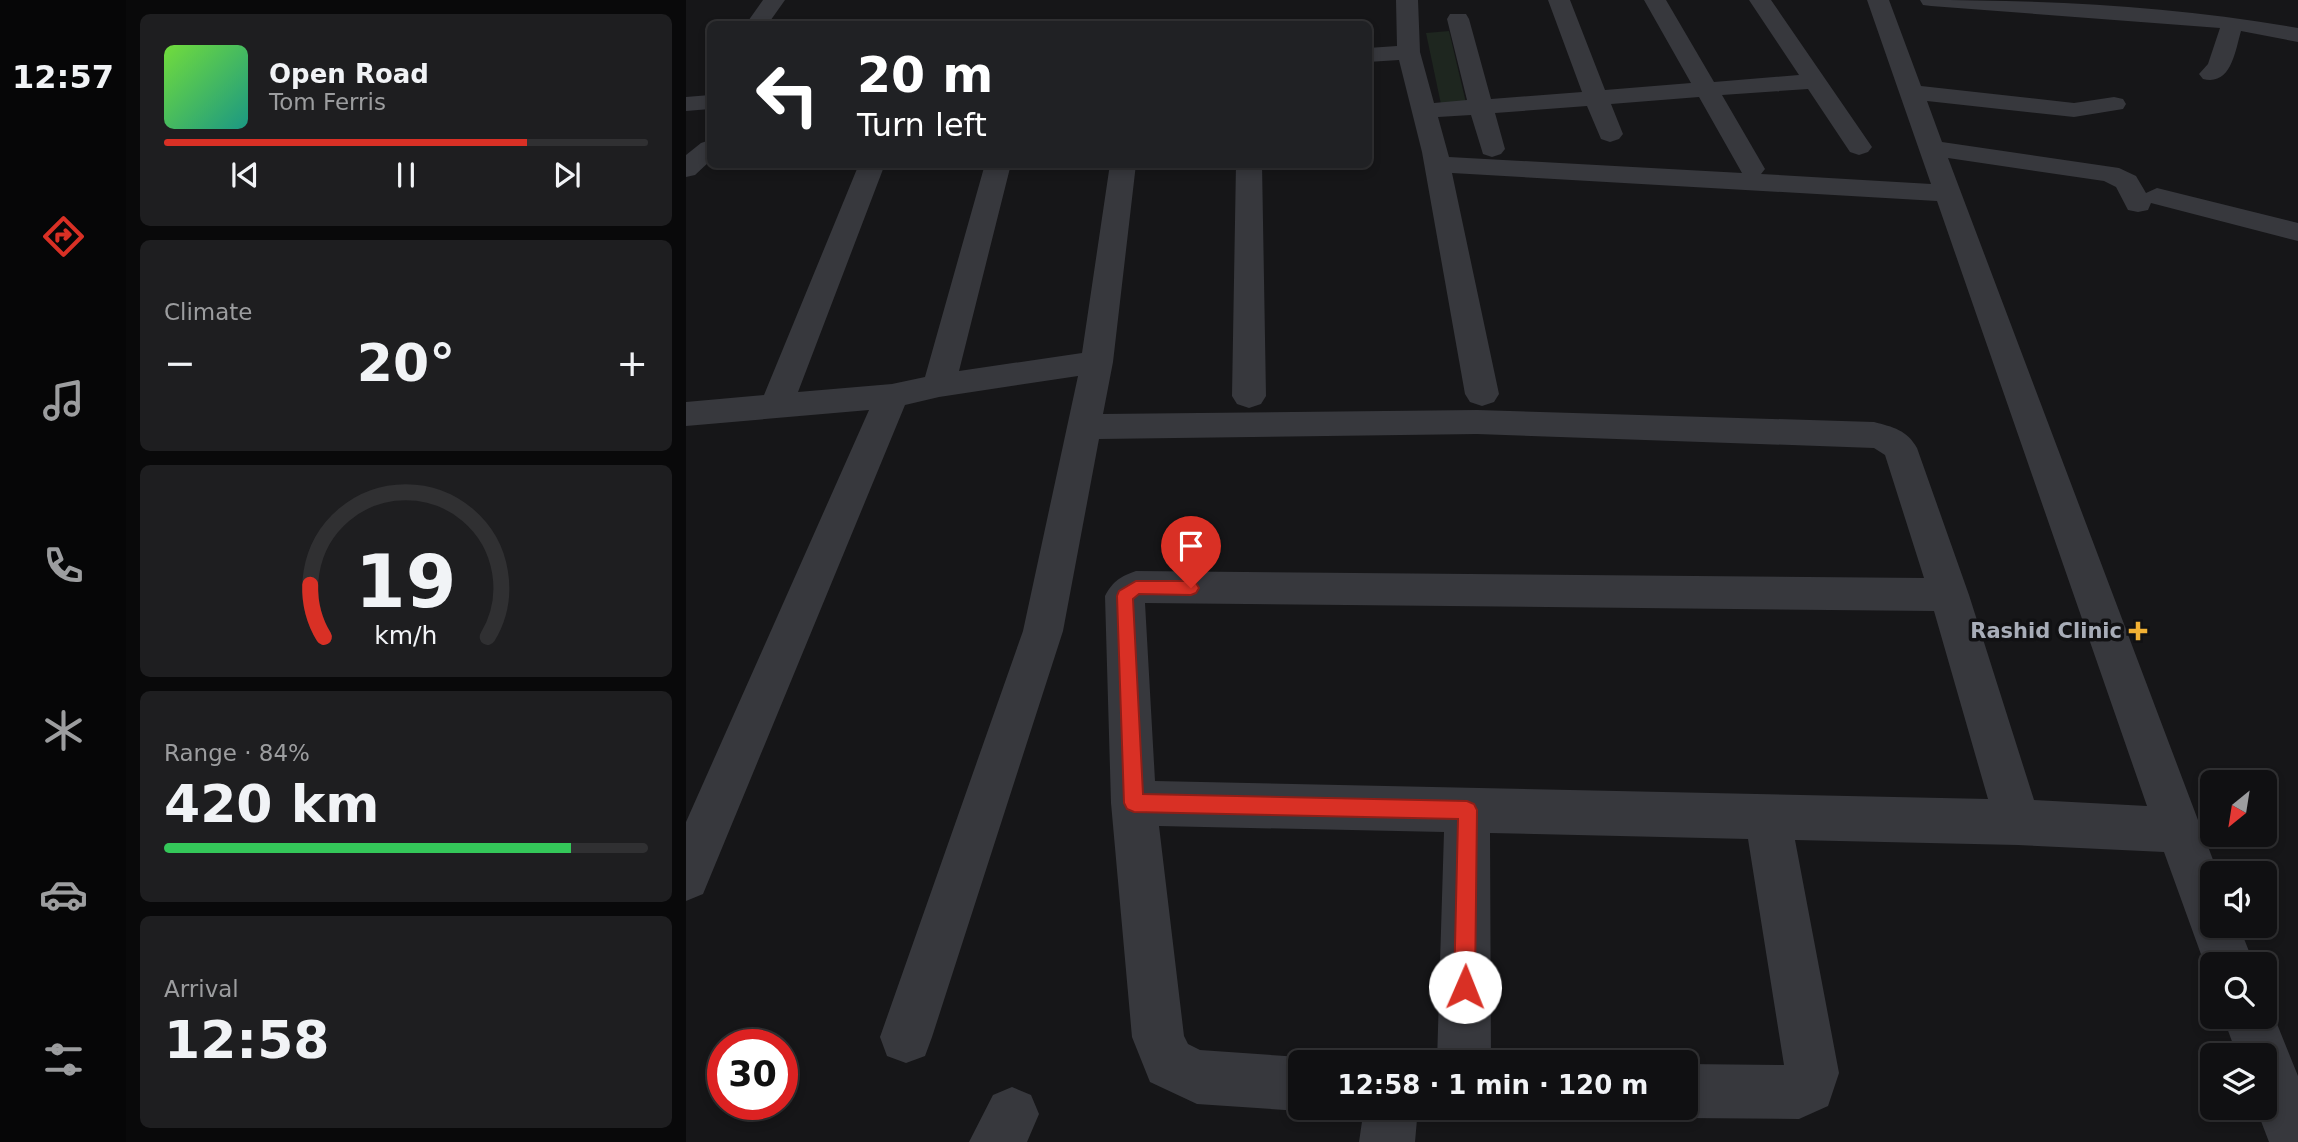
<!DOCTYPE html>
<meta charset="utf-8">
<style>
body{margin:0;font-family:"DejaVu Sans",sans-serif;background:#1e1e20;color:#f1f3f6;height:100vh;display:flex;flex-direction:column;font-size:26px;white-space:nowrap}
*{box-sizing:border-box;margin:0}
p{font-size:23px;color:#9c9d9f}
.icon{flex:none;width:38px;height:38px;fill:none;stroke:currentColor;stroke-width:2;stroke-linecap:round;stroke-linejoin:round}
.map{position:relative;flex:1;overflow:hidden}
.panel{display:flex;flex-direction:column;gap:14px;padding:14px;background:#09090a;width:560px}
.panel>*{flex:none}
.guide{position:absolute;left:21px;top:21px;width:665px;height:147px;border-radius:10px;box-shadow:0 4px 10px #0003,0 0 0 2px #303032;background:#202124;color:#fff;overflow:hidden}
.needle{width:46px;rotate:210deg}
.fabs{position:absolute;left:1514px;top:770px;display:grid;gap:14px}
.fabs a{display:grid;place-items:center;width:77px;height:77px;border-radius:10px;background:#101012;box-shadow:0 4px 10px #0003,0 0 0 2px #303032;font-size:35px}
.speed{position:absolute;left:21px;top:1029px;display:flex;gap:14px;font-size:35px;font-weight:700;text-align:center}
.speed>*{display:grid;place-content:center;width:91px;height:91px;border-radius:50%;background:#101012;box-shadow:0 4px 10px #0003,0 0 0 2px #303032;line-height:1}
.speed .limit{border:10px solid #d22;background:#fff;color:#111}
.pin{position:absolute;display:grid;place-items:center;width:60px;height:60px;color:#fff;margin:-72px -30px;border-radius:50% 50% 50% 0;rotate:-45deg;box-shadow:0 0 7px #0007}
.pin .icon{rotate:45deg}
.me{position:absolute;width:77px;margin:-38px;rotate:1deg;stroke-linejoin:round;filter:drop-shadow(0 0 5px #0008)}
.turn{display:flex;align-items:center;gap:24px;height:147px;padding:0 35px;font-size:32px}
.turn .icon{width:91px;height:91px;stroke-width:2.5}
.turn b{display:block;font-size:49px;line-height:60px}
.big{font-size:52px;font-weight:600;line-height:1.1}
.panel .tile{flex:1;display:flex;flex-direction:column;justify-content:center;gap:10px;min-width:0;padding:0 24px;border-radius:10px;background:#1e1e20}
.panel .dial{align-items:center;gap:0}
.dial svg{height:182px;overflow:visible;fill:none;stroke:#303032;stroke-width:7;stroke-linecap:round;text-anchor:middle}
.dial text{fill:#f1f3f6;stroke:none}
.song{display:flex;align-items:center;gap:21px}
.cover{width:84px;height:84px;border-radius:10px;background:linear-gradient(135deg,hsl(100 70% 55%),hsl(170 70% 35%))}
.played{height:7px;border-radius:4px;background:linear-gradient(90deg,#d93025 75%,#303032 75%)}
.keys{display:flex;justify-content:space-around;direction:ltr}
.heat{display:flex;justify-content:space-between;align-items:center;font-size:38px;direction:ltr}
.charge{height:10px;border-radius:5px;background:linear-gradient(90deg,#34c759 84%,#303032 0)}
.trip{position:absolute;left:602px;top:1050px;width:410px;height:70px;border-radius:10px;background:#101012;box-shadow:0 4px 10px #0003,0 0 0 2px #303032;font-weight:600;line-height:70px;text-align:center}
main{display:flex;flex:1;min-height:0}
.tabs{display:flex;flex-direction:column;width:126px;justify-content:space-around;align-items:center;background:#060607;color:#9c9d9f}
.tabs .icon{width:49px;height:49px}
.tabs .active{color:#d93025}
.tabs b{font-size:32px;color:#f1f3f6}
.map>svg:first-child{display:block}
.green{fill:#1e261f}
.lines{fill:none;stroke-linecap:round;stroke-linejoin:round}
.minor{fill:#37383d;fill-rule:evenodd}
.route{fill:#d93025;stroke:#8d1f18;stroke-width:2}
.poi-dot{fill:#f2b134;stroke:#111113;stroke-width:2.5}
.labels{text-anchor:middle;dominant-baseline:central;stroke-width:7;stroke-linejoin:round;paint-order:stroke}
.poi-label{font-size:21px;font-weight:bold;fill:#a8adb8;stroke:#111113;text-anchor:end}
</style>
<main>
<nav class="tabs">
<b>12:57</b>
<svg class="icon active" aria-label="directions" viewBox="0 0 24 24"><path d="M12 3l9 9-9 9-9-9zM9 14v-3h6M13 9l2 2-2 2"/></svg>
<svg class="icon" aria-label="music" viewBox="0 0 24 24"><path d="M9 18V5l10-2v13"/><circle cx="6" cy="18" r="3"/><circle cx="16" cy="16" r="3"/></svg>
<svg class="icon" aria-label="phone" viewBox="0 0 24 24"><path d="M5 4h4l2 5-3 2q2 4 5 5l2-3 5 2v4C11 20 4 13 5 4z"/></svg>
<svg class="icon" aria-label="climate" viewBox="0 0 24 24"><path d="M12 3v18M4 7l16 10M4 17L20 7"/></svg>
<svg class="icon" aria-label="car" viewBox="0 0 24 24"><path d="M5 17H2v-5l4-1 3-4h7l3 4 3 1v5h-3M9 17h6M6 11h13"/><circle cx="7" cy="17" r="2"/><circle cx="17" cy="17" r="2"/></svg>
<svg class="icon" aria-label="filters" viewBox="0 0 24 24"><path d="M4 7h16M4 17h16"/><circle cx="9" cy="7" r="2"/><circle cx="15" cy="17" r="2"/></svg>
</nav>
<section class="panel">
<div class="tile">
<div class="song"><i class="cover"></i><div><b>Open Road</b><p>Tom Ferris</p></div></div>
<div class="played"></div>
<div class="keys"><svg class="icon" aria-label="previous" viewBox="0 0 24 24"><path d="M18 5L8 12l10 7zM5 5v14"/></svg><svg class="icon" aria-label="pause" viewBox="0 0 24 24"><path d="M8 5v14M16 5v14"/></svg><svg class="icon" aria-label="next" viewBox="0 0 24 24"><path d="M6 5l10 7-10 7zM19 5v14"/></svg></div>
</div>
<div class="tile"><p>Climate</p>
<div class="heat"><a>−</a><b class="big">20°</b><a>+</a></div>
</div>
<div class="tile dial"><svg viewBox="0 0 100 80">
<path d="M14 69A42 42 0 1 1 86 69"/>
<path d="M14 69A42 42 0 0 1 8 46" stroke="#d93025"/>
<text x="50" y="56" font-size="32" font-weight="700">19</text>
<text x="50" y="72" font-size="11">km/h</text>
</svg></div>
<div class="tile"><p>Range · 84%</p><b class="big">420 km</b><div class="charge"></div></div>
<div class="tile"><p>Arrival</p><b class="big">12:58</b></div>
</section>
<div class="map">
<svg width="1612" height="1142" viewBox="0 0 1612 1142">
<rect width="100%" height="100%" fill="#161618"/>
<path class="green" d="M763 31 781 107 756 109 740 33Z"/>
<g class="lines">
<path class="minor" d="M77 0H99L82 24H60Z
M710 0H732L734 52 748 103 781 100 761 19 764 14H780L783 19 805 99 896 92 862 0H884L919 90 1005 83 958 0H980L1028 82 1113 75 1063 0H1085L1186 147 1182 152 1173 155 1164 152 1122 89 1036 95 1079 169 1075 174 1245 184 1181 0H1203L1235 86 1388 103 1428 97 1437 99 1440 104 1437 109 1388 117 1241 101 1256 142 1433 168 1450 176 1460 193 1471 188 1612 223V241L1465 203 1462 210 1452 212 1442 210 1430 187 1418 181 1262 158 1532 873H1526V926H1553L1568 964H1526L1525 982 1478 852 1332 845 1109 840 1153 1073 1142 1106 1113 1119 999 1118 979 1108H999V1064L1098 1065 1062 839 804 833 805 1062H751L758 832 473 826 498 1036 502 1044 514 1050 614 1057 627 1062H614V1108H622L614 1111 511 1104 464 1082 446 1037 425 803 419 596C427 581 435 576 450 571L1238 578 1199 455 1188 448 791 434 413 439 377 631 246 1037 239 1056 220 1063 201 1056 194 1037 337 631 392 376 253 397 219 405 17 894 0 901V822L183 410 0 426V402L78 395 173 164H199L112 392 206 384 239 377 299 164H325L273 371 396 353 424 164H450L427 362 417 414 791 410 1188 422C1207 427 1221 430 1231 448L1283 595 1348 800 1461 806 1251 201 766 173 813 394 808 402 796 406 784 402 779 394 736 152 713 60 682 62V48L711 46ZM1013 97 1056 173 763 157 752 117 785 115 797 154 806 157 815 154 819 149 809 113 901 106 915 139 924 142 933 139 937 134 925 104ZM459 603 1248 611 1302 799 469 781Z
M1234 0C1362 0 1487 6 1612 28V42L1555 31C1549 52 1545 86 1517 79L1513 74 1522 64 1534 28 1245 6 1237 5Z
M24 95V109L0 111V97Z
M24 140V161L9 175 0 177V155L15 143Z
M550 164H576L580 396 575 404 563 408 551 404 546 396Z
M1578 997 1581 999 1612 1076V1142H1583L1570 1108H1578V1055H1551L1537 1017H1578Z
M326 1087 345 1095 353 1114 341 1142H283L307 1095Z
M678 1108H732L729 1142H673Z"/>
</g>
<path class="route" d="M450 581H505L510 583 513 588 510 593 505 595 453 594 447 599 457 794 781 801 788 804 791 810 789 987 786 994 779 997 771 994 768 987 772 819 448 812 441 809 438 803 431 596 433 591Z"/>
<path class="poi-dot" d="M1448.5 620.5h7v7h7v7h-7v7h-7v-7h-7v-7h7z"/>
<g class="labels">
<g class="poi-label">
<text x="1436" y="631">Rashid Clinic</text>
</g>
</g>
</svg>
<div class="fabs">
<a><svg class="needle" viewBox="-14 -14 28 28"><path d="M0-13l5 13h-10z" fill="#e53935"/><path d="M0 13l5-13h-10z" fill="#9c9d9f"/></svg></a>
<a><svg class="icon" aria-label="sound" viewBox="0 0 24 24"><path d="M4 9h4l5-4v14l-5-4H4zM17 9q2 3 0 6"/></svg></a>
<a><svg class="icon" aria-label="search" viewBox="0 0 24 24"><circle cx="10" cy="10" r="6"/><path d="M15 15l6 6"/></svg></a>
<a><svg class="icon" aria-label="layers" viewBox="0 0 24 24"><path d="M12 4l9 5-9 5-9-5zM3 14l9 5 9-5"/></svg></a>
</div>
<div class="speed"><div class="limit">30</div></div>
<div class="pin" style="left:505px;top:588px;background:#d93025"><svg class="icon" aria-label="arrive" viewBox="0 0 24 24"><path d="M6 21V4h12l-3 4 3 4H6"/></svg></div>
<svg class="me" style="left:779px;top:987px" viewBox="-20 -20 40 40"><circle r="19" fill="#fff"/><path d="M0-13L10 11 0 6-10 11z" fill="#d93025"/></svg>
<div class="trip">12:58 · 1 min · 120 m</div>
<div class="guide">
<div class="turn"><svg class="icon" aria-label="left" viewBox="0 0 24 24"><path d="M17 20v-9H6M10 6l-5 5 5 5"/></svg><div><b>20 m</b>Turn left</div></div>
</div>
</div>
</main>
